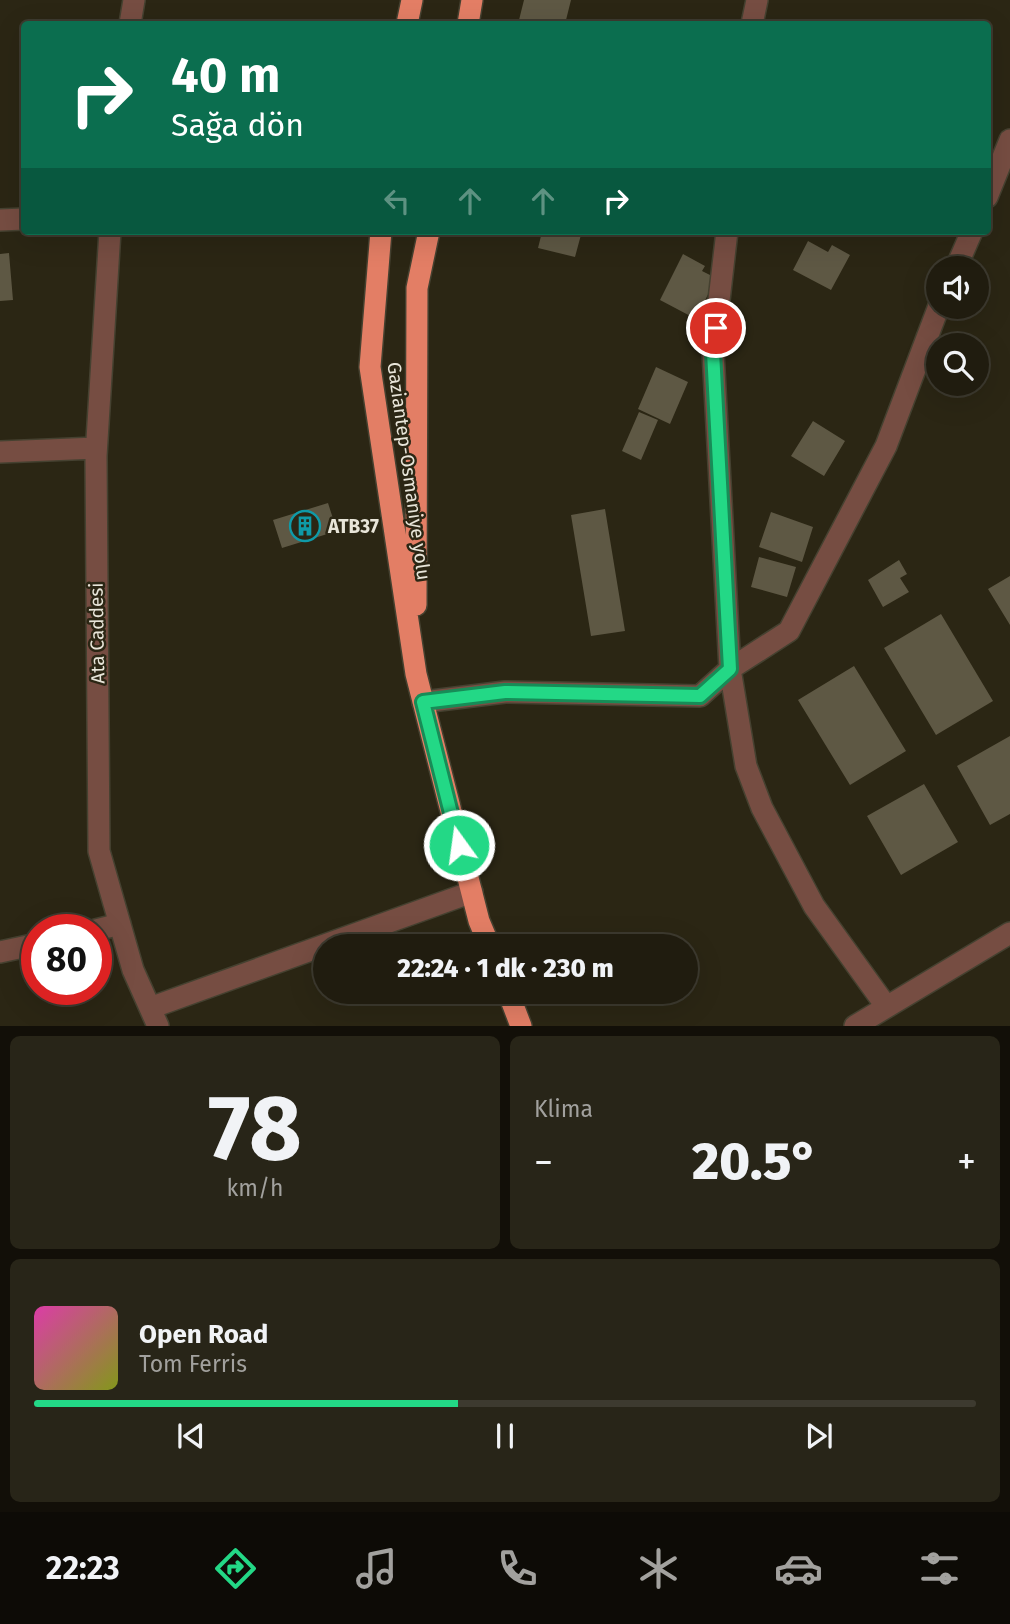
<!DOCTYPE html>
<html lang="tr">
<meta charset="utf-8">
<style>
body{margin:0;font-family:"Fira Sans",sans-serif;background:#282518;color:#f1f3f6;height:100vh;display:flex;flex-direction:column;font-size:26px;white-space:nowrap}
*{box-sizing:border-box;margin:0}
p{font-size:23px;color:#a2a19e}
.icon{flex:none;width:38px;height:38px;fill:none;stroke:currentColor;stroke-width:2;stroke-linecap:round;stroke-linejoin:round}
.map{position:relative;height:1026px;overflow:hidden}
.sheet{display:flex;flex-direction:column;gap:10px;padding:10px;background:#120f08;flex:1}
.sheet>*{flex:none}
.banner{position:absolute;left:21px;top:21px;width:970px;height:214px;border-radius:7px;box-shadow:0 7px 28px #0002,0 0 0 2px #3d3a2f;background:#0b6e4f;color:#fff;overflow:hidden}
.fabs{position:absolute;left:926px;top:256px;display:grid;gap:14px}
.fabs a{display:grid;place-items:center;width:63px;height:63px;border-radius:50%;background:#201c0f;box-shadow:0 7px 28px #0002,0 0 0 2px #3d3a2f;font-size:35px}
.speed{position:absolute;left:21px;top:914px;display:flex;gap:14px;font-size:35px;font-weight:700;text-align:center}
.speed>*{display:grid;place-content:center;width:91px;height:91px;border-radius:50%;background:#201c0f;box-shadow:0 7px 28px #0002,0 0 0 2px #3d3a2f;line-height:1}
.speed .limit{border:10px solid #d22;background:#fff;color:#111}
.pin{position:absolute;display:grid;place-items:center;width:60px;height:60px;color:#fff;margin:-30px;border:4px solid #fff;border-radius:50%;box-shadow:0 2px 7px #0007}
.me{position:absolute;width:77px;margin:-38px;rotate:346deg;stroke-linejoin:round;filter:drop-shadow(0 0 5px #0008)}
.turn{display:flex;align-items:center;gap:24px;height:147px;padding:0 35px;font-size:32px}
.turn .icon{width:91px;height:91px;stroke-width:2.5}
.turn b{display:block;font-size:49px;line-height:60px}
.lanes{display:flex;align-items:center;height:66px;padding:0 35px;background:#0003;justify-content:center;gap:35px;direction:ltr}
.lanes .off{opacity:.35}
.big{font-size:52px;font-weight:800;line-height:1.1}
.sheet .tile{flex:1;display:flex;flex-direction:column;justify-content:center;gap:10px;min-width:0;padding:0 24px;border-radius:10px;background:#282518}
.sheet .dial{align-items:center;gap:0}
.dial b{font-size:91px;line-height:1}
.song{display:flex;align-items:center;gap:21px}
.cover{width:84px;height:84px;border-radius:10px;background:linear-gradient(135deg,hsl(320 70% 55%),hsl(70 70% 35%))}
.played{height:7px;border-radius:4px;background:linear-gradient(90deg,#23d886 45%,#3d3a2f 45%)}
.keys{display:flex;justify-content:space-around;direction:ltr}
.heat{display:flex;justify-content:space-between;align-items:center;font-size:38px;direction:ltr}
.sheet .tiles{flex:1;display:grid;gap:10px;grid-template-columns:1fr 1fr}
.tile:last-child{grid-column:span 2}
.trip{position:absolute;left:313px;top:934px;width:385px;height:70px;border-radius:35px;background:#201c0f;box-shadow:0 7px 28px #0002,0 0 0 2px #3d3a2f;font-weight:800;line-height:70px;text-align:center}
.tabs{display:flex;height:112px;justify-content:space-around;align-items:center;background:#0d0b06;color:#a2a19e}
.tabs .icon{width:49px;height:49px}
.tabs .active{color:#23d886}
.tabs b{font-size:32px;color:#f1f3f6}
.map>svg:first-child{display:block}
.building{fill:#5e5844}
.lines{fill:none;stroke-linecap:round;stroke-linejoin:round}
.minor-casing{stroke:#454130;stroke-width:24}
.highway-casing{stroke:#454130;stroke-width:24}
.minor{stroke:#764d42;stroke-width:21}
.highway{stroke:#e37e65;stroke-width:21}
.route-casing{stroke:#178c57;stroke-width:18}
.route{stroke:#23d886;stroke-width:12}
.labels{text-anchor:middle;dominant-baseline:central;stroke-width:5;stroke-linejoin:round;paint-order:stroke}
.street-label{font-size:19px;fill:#e8e5d9;stroke:#2b2614}
.poi-label{font-size:19px;font-weight:bold;fill:#e8e5d9;stroke:#2b2614;text-anchor:start}
</style>
<div class="map">
<svg width="1010" height="1026" viewBox="0 0 1010 1026">
<rect width="100%" height="100%" fill="#2b2614"/>
<path class="building" d="M524 0H571L565 24H518Z
M526 231H582L575 257 538 248 541 236Z
M808 241 828 252 832 245 850 255 831 290 793 270Z
M9 253 13 300 0 301V254Z
M683 254 705 266 702 271 716 278 696 319 660 300Z
M656 367 688 382 670 424 638 409Z
M639 412 658 420 641 460 622 451Z
M813 421 845 441 824 476 791 456Z
M328 503 337 531 282 548 273 520Z
M605 509 625 631 591 636 571 515Z
M771 512 813 527 802 562 759 547Z
M759 557 796 567 787 597 751 587Z
M899 560 907 574 900 578 909 592 883 607 868 580Z
M1010 576V625L988 589Z
M941 614 993 701 936 735 884 648Z
M854 666 906 751 850 785 798 700Z
M1010 736V814L990 825 957 766Z
M924 784 958 842 901 875 867 816Z"/>
<g class="lines">
<g class="minor-casing">
<path id="minor" d="M130 24 134 0
M752 24 757 0
M987 197 1010 140
M0 220 24 219
M110 231 96 456 99 851 133 970 158 1026
M727 231 713 352 730 669 746 766 762 808 814 906 886 1006
M956 268 972 231
M0 452 96 448
M423 702 505 692 700 696 730 669 789 631 886 446 939 306
M96 930 120 924
M0 952 37 944
M150 1008 472 892
M855 1026 1010 933"/>
</g>
<g class="highway-casing">
<path id="highway" d="M407 24 412 0
M468 24 472 0
M381 231 370 367 416 674 479 921 490 947
M416 605 417 288 429 231
M508 992 521 1026"/>
</g>
<use href="#minor" class="minor"/>
<use href="#highway" class="highway"/>
</g>
<g class="lines">
<g class="route-casing">
<path id="route" d="M459 845 423 702 505 692 700 696 730 669 713 352 716 328"/>
</g>
<use href="#route" class="route"/>
</g>
<defs>
<g id="building-ring" transform="scale(1.575)"><circle r="9.5" fill="#2b2614" stroke="#0f9aa8" stroke-width="1.5"/><path d="M-4-6H4V6H1V3H-1V6H-4ZM-2.5-4.3h1.7v1.8h-1.7ZM.8-4.3h1.7v1.8H.8ZM-2.5-1h1.7V.8h-1.7ZM.8-1h1.7V.8H.8Z" fill="#0f9aa8"/></g>
</defs>
<g fill-rule="evenodd">
<use href="#building-ring" x="305" y="526"/>
</g>
<g class="labels">
<g class="street-label">
<text transform="translate(409 471) rotate(82)">Gaziantep-Osmaniye yolu</text>
<text transform="translate(97 633) rotate(-91)">Ata Caddesi</text>
</g>
<g class="poi-label">
<text x="328" y="526">ATB37</text>
</g>
</g>
</svg>
<div class="fabs">
<a><svg class="icon" aria-label="sound" viewBox="0 0 24 24"><path d="M4 9h4l5-4v14l-5-4H4zM17 9q2 3 0 6"/></svg></a>
<a><svg class="icon" aria-label="search" viewBox="0 0 24 24"><circle cx="10" cy="10" r="6"/><path d="M15 15l6 6"/></svg></a>
</div>
<div class="speed"><div class="limit">80</div></div>
<div class="pin" style="left:716px;top:328px;background:#d93025"><svg class="icon" aria-label="arrive" viewBox="0 0 24 24"><path d="M6 21V4h12l-3 4 3 4H6"/></svg></div>
<svg class="me" style="left:459px;top:845px" viewBox="-20 -20 40 40"><circle r="17" fill="#23d886" stroke="#fff" stroke-width="3"/><path d="M0-11L8 9 0 5-8 9z" fill="#fff"/></svg>
<div class="trip">22:24 · 1 dk · 230 m</div>
<div class="banner">
<div class="turn"><svg class="icon" aria-label="right" viewBox="0 0 24 24"><path d="M7 20v-9h11M14 6l5 5-5 5"/></svg><div><b>40 m</b>Sağa dön</div></div>
<div class="lanes"><svg class="icon off" aria-label="left" viewBox="0 0 24 24"><path d="M17 20v-9H6M10 6l-5 5 5 5"/></svg><svg class="icon off" aria-label="ahead" viewBox="0 0 24 24"><path d="M12 20V5M6 11l6-6 6 6"/></svg><svg class="icon off" aria-label="ahead" viewBox="0 0 24 24"><path d="M12 20V5M6 11l6-6 6 6"/></svg><svg class="icon" aria-label="right" viewBox="0 0 24 24"><path d="M7 20v-9h11M14 6l5 5-5 5"/></svg></div>
</div>
</div>
<section class="sheet">
<div class="tiles">
<div class="tile dial"><b>78</b><p>km/h</p></div>
<div class="tile"><p>Klima</p>
<div class="heat"><a>−</a><b class="big">20.5°</b><a>+</a></div>
</div>
<div class="tile">
<div class="song"><i class="cover"></i><div><b>Open Road</b><p>Tom Ferris</p></div></div>
<div class="played"></div>
<div class="keys"><svg class="icon" aria-label="previous" viewBox="0 0 24 24"><path d="M18 5L8 12l10 7zM5 5v14"/></svg><svg class="icon" aria-label="pause" viewBox="0 0 24 24"><path d="M8 5v14M16 5v14"/></svg><svg class="icon" aria-label="next" viewBox="0 0 24 24"><path d="M6 5l10 7-10 7zM19 5v14"/></svg></div>
</div>
</div>
</section>
<nav class="tabs">
<b>22:23</b>
<svg class="icon active" aria-label="directions" viewBox="0 0 24 24"><path d="M12 3l9 9-9 9-9-9zM9 14v-3h6M13 9l2 2-2 2"/></svg>
<svg class="icon" aria-label="music" viewBox="0 0 24 24"><path d="M9 18V5l10-2v13"/><circle cx="6" cy="18" r="3"/><circle cx="16" cy="16" r="3"/></svg>
<svg class="icon" aria-label="phone" viewBox="0 0 24 24"><path d="M5 4h4l2 5-3 2q2 4 5 5l2-3 5 2v4C11 20 4 13 5 4z"/></svg>
<svg class="icon" aria-label="climate" viewBox="0 0 24 24"><path d="M12 3v18M4 7l16 10M4 17L20 7"/></svg>
<svg class="icon" aria-label="car" viewBox="0 0 24 24"><path d="M5 17H2v-5l4-1 3-4h7l3 4 3 1v5h-3M9 17h6M6 11h13"/><circle cx="7" cy="17" r="2"/><circle cx="17" cy="17" r="2"/></svg>
<svg class="icon" aria-label="filters" viewBox="0 0 24 24"><path d="M4 7h16M4 17h16"/><circle cx="9" cy="7" r="2"/><circle cx="15" cy="17" r="2"/></svg>
</nav>
